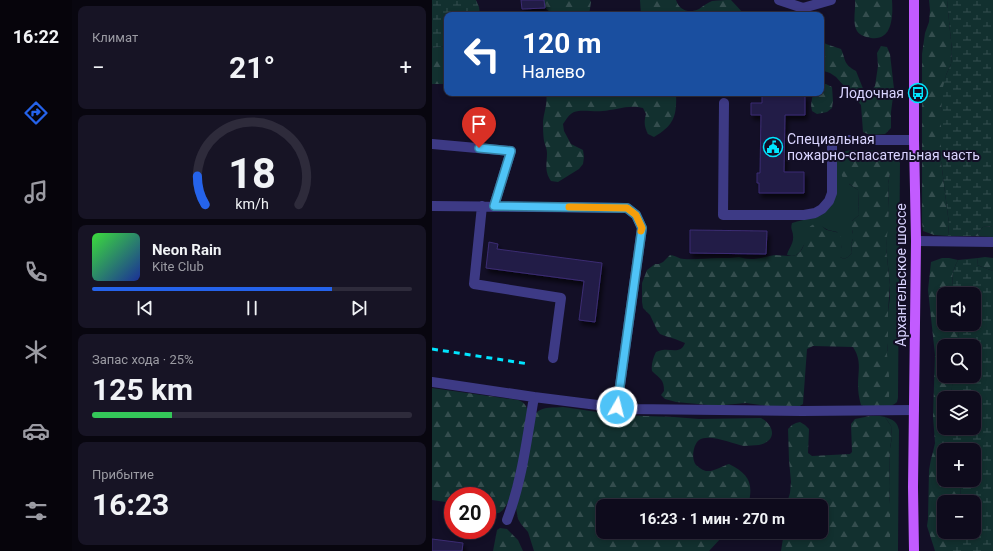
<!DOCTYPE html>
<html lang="ru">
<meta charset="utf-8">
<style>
body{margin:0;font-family:Roboto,sans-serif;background:#171425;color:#f1f3f6;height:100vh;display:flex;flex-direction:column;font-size:15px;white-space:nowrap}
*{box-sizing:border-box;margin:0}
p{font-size:13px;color:#9b9ba3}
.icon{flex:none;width:22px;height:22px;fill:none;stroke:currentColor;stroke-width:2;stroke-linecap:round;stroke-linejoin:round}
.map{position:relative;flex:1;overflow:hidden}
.panel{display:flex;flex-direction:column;gap:6px;padding:6px;background:#08060f;width:360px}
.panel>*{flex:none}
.banner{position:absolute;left:12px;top:12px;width:380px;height:84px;border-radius:8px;box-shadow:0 2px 6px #0003,0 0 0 1px #2e2b3b;background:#1a4fa0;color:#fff;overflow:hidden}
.fabs{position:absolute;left:505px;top:287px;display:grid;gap:8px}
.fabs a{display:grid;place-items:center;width:44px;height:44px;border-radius:8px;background:#0e0b1c;box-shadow:0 2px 6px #0003,0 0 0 1px #2e2b3b;font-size:20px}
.speed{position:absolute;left:12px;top:487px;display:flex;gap:8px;font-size:20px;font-weight:700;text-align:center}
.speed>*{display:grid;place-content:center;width:52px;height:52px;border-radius:50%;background:#0e0b1c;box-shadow:0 2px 6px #0003,0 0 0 1px #2e2b3b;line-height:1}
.speed .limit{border:6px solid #d22;background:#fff;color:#111}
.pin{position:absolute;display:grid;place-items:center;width:34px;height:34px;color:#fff;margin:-41px -17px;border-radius:50% 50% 50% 0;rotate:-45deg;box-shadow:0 0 4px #0007}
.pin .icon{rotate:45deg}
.me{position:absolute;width:44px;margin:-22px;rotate:8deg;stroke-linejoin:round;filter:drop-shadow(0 0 3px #0008)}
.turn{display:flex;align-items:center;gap:14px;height:84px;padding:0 12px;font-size:18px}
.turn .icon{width:52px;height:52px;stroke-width:2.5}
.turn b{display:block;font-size:28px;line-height:34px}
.big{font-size:30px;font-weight:700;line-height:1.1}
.panel .tile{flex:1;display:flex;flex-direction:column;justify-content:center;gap:6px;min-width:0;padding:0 14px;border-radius:8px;background:#171425}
.panel .dial{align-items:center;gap:0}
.dial svg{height:104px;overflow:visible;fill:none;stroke:#2e2b3b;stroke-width:7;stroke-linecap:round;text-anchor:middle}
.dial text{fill:#f1f3f6;stroke:none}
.song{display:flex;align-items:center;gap:12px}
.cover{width:48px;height:48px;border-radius:6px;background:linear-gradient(135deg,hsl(120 70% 55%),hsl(230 70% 35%))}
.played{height:4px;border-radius:2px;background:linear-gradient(90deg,#2563eb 75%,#2e2b3b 75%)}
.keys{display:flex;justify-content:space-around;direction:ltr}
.heat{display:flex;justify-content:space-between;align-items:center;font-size:22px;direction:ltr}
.charge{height:6px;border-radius:3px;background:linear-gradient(90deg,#34c759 25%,#2e2b3b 0)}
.trip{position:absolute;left:164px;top:499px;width:232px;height:40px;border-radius:8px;background:#0e0b1c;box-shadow:0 2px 6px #0003,0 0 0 1px #2e2b3b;font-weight:700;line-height:40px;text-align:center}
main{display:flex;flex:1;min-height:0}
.tab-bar{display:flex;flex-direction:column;width:72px;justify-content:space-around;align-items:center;background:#06040b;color:#9b9ba3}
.tab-bar .icon{width:28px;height:28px}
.tab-bar .active{color:#2563eb}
.tab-bar b{font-size:18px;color:#f1f3f6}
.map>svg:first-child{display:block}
.green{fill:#12302f}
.forest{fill:url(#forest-firs)}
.wetland{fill:url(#wetland-marsh)}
.building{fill:#241b47;stroke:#3b2d73;filter:url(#shadow)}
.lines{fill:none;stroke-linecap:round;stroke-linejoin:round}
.minor{stroke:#3d3a85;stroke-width:10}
.major{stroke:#c25bff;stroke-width:10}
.rail{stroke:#00e5ff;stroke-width:3;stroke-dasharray:6 5;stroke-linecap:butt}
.route-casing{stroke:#337fa1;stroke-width:10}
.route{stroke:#4fc3f7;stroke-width:7}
.slow{stroke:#f59e0b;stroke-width:7}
.labels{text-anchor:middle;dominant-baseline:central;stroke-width:4;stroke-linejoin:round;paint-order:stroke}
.poi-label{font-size:14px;fill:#d9d4ff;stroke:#130f26;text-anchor:end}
.street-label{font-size:14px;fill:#d9d4ff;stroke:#130f26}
</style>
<main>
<nav class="tab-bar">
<b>16:22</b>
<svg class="icon active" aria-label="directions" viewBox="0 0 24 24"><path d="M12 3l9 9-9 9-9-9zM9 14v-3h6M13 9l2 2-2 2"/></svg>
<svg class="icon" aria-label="music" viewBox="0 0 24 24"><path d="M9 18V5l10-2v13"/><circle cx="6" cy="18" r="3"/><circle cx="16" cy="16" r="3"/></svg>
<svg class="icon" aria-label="phone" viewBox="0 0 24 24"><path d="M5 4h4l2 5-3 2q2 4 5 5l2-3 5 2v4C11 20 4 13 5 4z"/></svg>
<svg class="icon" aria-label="climate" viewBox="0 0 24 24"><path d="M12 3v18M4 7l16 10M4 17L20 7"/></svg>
<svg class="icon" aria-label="car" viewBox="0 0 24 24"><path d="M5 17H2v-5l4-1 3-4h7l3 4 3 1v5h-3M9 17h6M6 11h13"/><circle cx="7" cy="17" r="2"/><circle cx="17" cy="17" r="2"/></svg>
<svg class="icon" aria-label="filters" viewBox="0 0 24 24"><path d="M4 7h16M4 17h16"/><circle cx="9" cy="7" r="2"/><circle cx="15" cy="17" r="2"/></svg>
</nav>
<section class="panel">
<div class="tile"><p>Климат</p>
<div class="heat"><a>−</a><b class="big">21°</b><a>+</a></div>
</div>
<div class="tile dial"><svg viewBox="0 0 100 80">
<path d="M14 69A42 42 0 1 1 86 69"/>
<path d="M14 69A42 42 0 0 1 8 47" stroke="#2563eb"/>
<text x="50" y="56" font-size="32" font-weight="700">18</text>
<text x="50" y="72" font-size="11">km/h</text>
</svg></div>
<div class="tile">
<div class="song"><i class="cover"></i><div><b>Neon Rain</b><p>Kite Club</p></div></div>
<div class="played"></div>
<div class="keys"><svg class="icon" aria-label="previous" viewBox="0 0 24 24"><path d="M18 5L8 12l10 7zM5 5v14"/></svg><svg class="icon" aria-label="pause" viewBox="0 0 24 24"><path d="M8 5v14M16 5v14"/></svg><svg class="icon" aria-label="next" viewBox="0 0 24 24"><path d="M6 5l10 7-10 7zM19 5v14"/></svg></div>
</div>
<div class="tile"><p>Запас хода · 25%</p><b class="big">125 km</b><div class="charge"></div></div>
<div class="tile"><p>Прибытие</p><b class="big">16:23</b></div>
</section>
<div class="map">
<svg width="561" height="551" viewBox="0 0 561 551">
<defs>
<pattern id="forest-firs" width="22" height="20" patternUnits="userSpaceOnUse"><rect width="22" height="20" fill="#12302f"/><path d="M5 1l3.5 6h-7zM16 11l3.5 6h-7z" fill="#344d4e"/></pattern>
<pattern id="wetland-marsh" width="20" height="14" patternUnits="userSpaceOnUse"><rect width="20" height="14" fill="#12302f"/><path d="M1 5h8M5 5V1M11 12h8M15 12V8" fill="none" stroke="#344d4e"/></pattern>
<filter id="shadow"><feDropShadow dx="2.5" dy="4.5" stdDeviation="2" flood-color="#0009"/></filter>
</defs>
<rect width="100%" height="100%" fill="#130f26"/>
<path class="green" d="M420 150 457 151 465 155 468 163 466 398 465 402C461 406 456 407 450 406L456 343V312L458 296V285L454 248 455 225 457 209 456 184 458 173 452 156 438 158 434 156 417 184 426 190 427 215 420 221V230L421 234V239L419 244 420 253 416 257 412 259 408 257V251L410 246 405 232 396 230 387 225 373 243 368 252 364 255 360 256 355 255C356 249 362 244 361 236 361 230 358 230 360 223 373 219 390 217 399 206L404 163C406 153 411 151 420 150Z
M453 417C461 420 465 421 467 430L466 551H458V504L457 487 458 448 460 437 459 426Z"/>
<path class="forest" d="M112 0H158L159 2 157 15H120L118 12 113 8Z
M208 0H244C247 10 257 14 267 9 271 6 275 3 280 1 287 0 293 0 299 0L313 15H209Z
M423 0H460C461 15 461 41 439 38 435 37 428 36 425 31 420 23 424 9 423 0Z
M497 0H515L520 52 519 64 514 75 509 112V161L517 224 516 236 502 235 491 231 490 222V54L493 33 497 22 498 10Z
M389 40 394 44 409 49C414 60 411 64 424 71L432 91H439L443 86 446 66 445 53 449 46 455 47 458 54 462 89 459 112V128L453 134 438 135 431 132 429 105 404 77 398 73 389 70Z
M15 46V84H0V48Z
M389 84H394L400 87 401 101 400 108 395 112 385 114 380 111 379 105 381 93H389Z
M114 93H244C245 116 242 125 222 137L216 134C212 126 212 122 214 114L211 108C197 104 184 110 170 111 162 112 149 109 142 112 137 114 134 120 131 124L132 131 139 144 151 150 152 157 151 164 147 169 126 182 119 181C112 171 115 164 115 153 115 149 113 145 112 141 111 134 111 128 111 121 112 112 116 103 114 93Z
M425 156C429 156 433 157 438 157 444 158 450 155 457 158L459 168 456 184 457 209 455 237 454 248 458 285 456 312V343L455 354 457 376V397L454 402 450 406 434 407 429 405C427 398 426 392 426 385 426 370 430 361 421 347L381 346 375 349 371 404 366 407 335 406 314 403 292 405H276L244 402 233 399 229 395 232 391C232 379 228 379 220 371 219 365 221 358 224 352 227 351 228 350 231 350 240 349 249 354 253 343L243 339 233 336 228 334 225 330 218 315 211 308 210 302V283L215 270 223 264H227L231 262 238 255C243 255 247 259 252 259 264 260 275 258 286 258 290 258 294 258 298 258 301 258 304 257 307 257 311 258 315 259 319 259 327 259 335 256 343 255 350 255 358 257 364 255 378 248 369 224 385 224 389 224 391 228 395 230 398 231 401 231 404 232 414 236 409 249 408 257L412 259 416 257 420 253 419 244 421 239V234L419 225 420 221 427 215 426 190C421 186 415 183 411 178 405 168 417 160 425 156Z
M561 226V237L543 236 551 227Z
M553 257 561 258V271L545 265 546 258Z
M510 258H517L526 260C520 271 518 282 524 294H512V324H528L525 346H512V376H521L519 398H512V428H517V450H512V480H528L529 484 528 502H512V532H520L519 535V551H503L495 526 496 519 497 470 499 459 501 452 503 443 501 416 503 355 496 290 499 262Z
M0 388 86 400C92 402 94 405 96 411L91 446 77 501 71 510 67 513 55 514V496H21V503L0 500Z
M131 407 186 415 242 417 267 419 329 418C342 425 346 441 327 445 322 445 317 446 312 446 301 444 277 433 267 440 261 445 259 459 264 465 266 467 272 471 274 471 282 472 290 466 297 464 317 474 322 483 316 506H171V532H300L294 537 289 538 277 551H102L96 532 89 524 86 519 84 508 104 413C111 406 122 408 131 407Z
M438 416H448L453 417 459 426 460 437 458 448 457 487 458 504V551H349L352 532H389V506H354L358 493 359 482 357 460 356 429 360 425 364 423 368 422 373 425 377 429 376 453 380 456 418 454 420 452 419 424 423 419Z
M68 528 75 529 86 540 91 551H61L65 530Z"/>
<path class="wetland" d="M0 0H44L47 7 48 15H15V46L0 48Z
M515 0H561V226L551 227 543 236H516L517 224 509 161V112L511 87 514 75 519 64 520 52Z
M546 258 545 265 561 271V551H519V535L520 532H542V502H528L529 484 528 480H542V450H517V428H542V398H519L521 376H542V346H525L528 324H542V294H524C518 282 520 271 526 260Z"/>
<path class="building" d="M89 0H112L113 8 90 9Z
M330 95H373V115H353L352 172H372V193H327V183H325V173H328L329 115H319V103H330Z
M258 230 335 231 334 254 258 253Z
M57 242 66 244 65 249 170 263 163 322 147 320 152 281 54 268Z
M0 539 31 543 30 551H0Z"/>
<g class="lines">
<path class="minor" d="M347 0 371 8 399 0
M292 103 291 215H372L383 213 390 209 397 201 400 193V140
M373 140H482
M0 144 79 151 62 206
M0 206 195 208 204 215 210 228 185 407
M50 206 42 284 129 298 121 358
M484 241 561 242
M0 382 102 397 197 409 370 411 482 410
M75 520C90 481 95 438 102 397"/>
<path class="major" d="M482 551 481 487 484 241 482 140V0"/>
<path class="rail" d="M0 349 97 364"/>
</g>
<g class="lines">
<g class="route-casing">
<path id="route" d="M47 148 79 151 62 206 195 208 204 215 210 228 185 407"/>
</g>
<use href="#route" class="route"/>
<path class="slow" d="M137 207 195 208 204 215 210 228 209 231"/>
</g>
<defs>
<g id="bus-ring" transform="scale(1)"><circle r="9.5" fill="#130f26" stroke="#00e5ff" stroke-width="1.5"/><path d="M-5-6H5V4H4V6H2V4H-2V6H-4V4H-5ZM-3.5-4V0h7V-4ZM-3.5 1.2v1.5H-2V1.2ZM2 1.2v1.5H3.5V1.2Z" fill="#00e5ff"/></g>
<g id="civic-ring" transform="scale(1)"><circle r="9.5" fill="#130f26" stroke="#00e5ff" stroke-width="1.5"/><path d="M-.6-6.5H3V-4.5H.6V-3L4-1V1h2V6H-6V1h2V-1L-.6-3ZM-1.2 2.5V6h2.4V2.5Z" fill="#00e5ff"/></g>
</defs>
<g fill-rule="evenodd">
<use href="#bus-ring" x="486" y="93"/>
<use href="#civic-ring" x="341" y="147"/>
</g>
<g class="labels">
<g class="poi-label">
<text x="472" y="93">Лодочная</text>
<text x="355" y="139" text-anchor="start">Специальная<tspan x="355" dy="16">пожарно-спасательная часть</tspan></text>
</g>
<g class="street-label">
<text transform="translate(469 275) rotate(-90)">Архангельское шоссе</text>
</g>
</g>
</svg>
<div class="fabs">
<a><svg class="icon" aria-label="sound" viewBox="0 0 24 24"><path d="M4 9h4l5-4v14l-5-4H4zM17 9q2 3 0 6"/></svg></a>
<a><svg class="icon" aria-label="search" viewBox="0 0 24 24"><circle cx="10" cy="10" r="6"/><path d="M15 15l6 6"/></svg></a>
<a><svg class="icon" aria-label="layers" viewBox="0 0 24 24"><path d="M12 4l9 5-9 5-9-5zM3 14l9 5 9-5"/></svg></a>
<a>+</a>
<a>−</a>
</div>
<div class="speed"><div class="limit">20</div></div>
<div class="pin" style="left:47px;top:148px;background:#d93025"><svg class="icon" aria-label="arrive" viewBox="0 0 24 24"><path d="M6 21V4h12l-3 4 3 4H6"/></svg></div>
<svg class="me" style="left:185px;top:407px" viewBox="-20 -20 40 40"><circle r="17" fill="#4fc3f7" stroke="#fff" stroke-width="3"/><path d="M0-11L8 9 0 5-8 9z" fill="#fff"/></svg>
<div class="trip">16:23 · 1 мин · 270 m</div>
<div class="banner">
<div class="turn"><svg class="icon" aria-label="left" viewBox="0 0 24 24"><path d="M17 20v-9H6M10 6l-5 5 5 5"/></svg><div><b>120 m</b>Налево</div></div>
</div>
</div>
</main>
